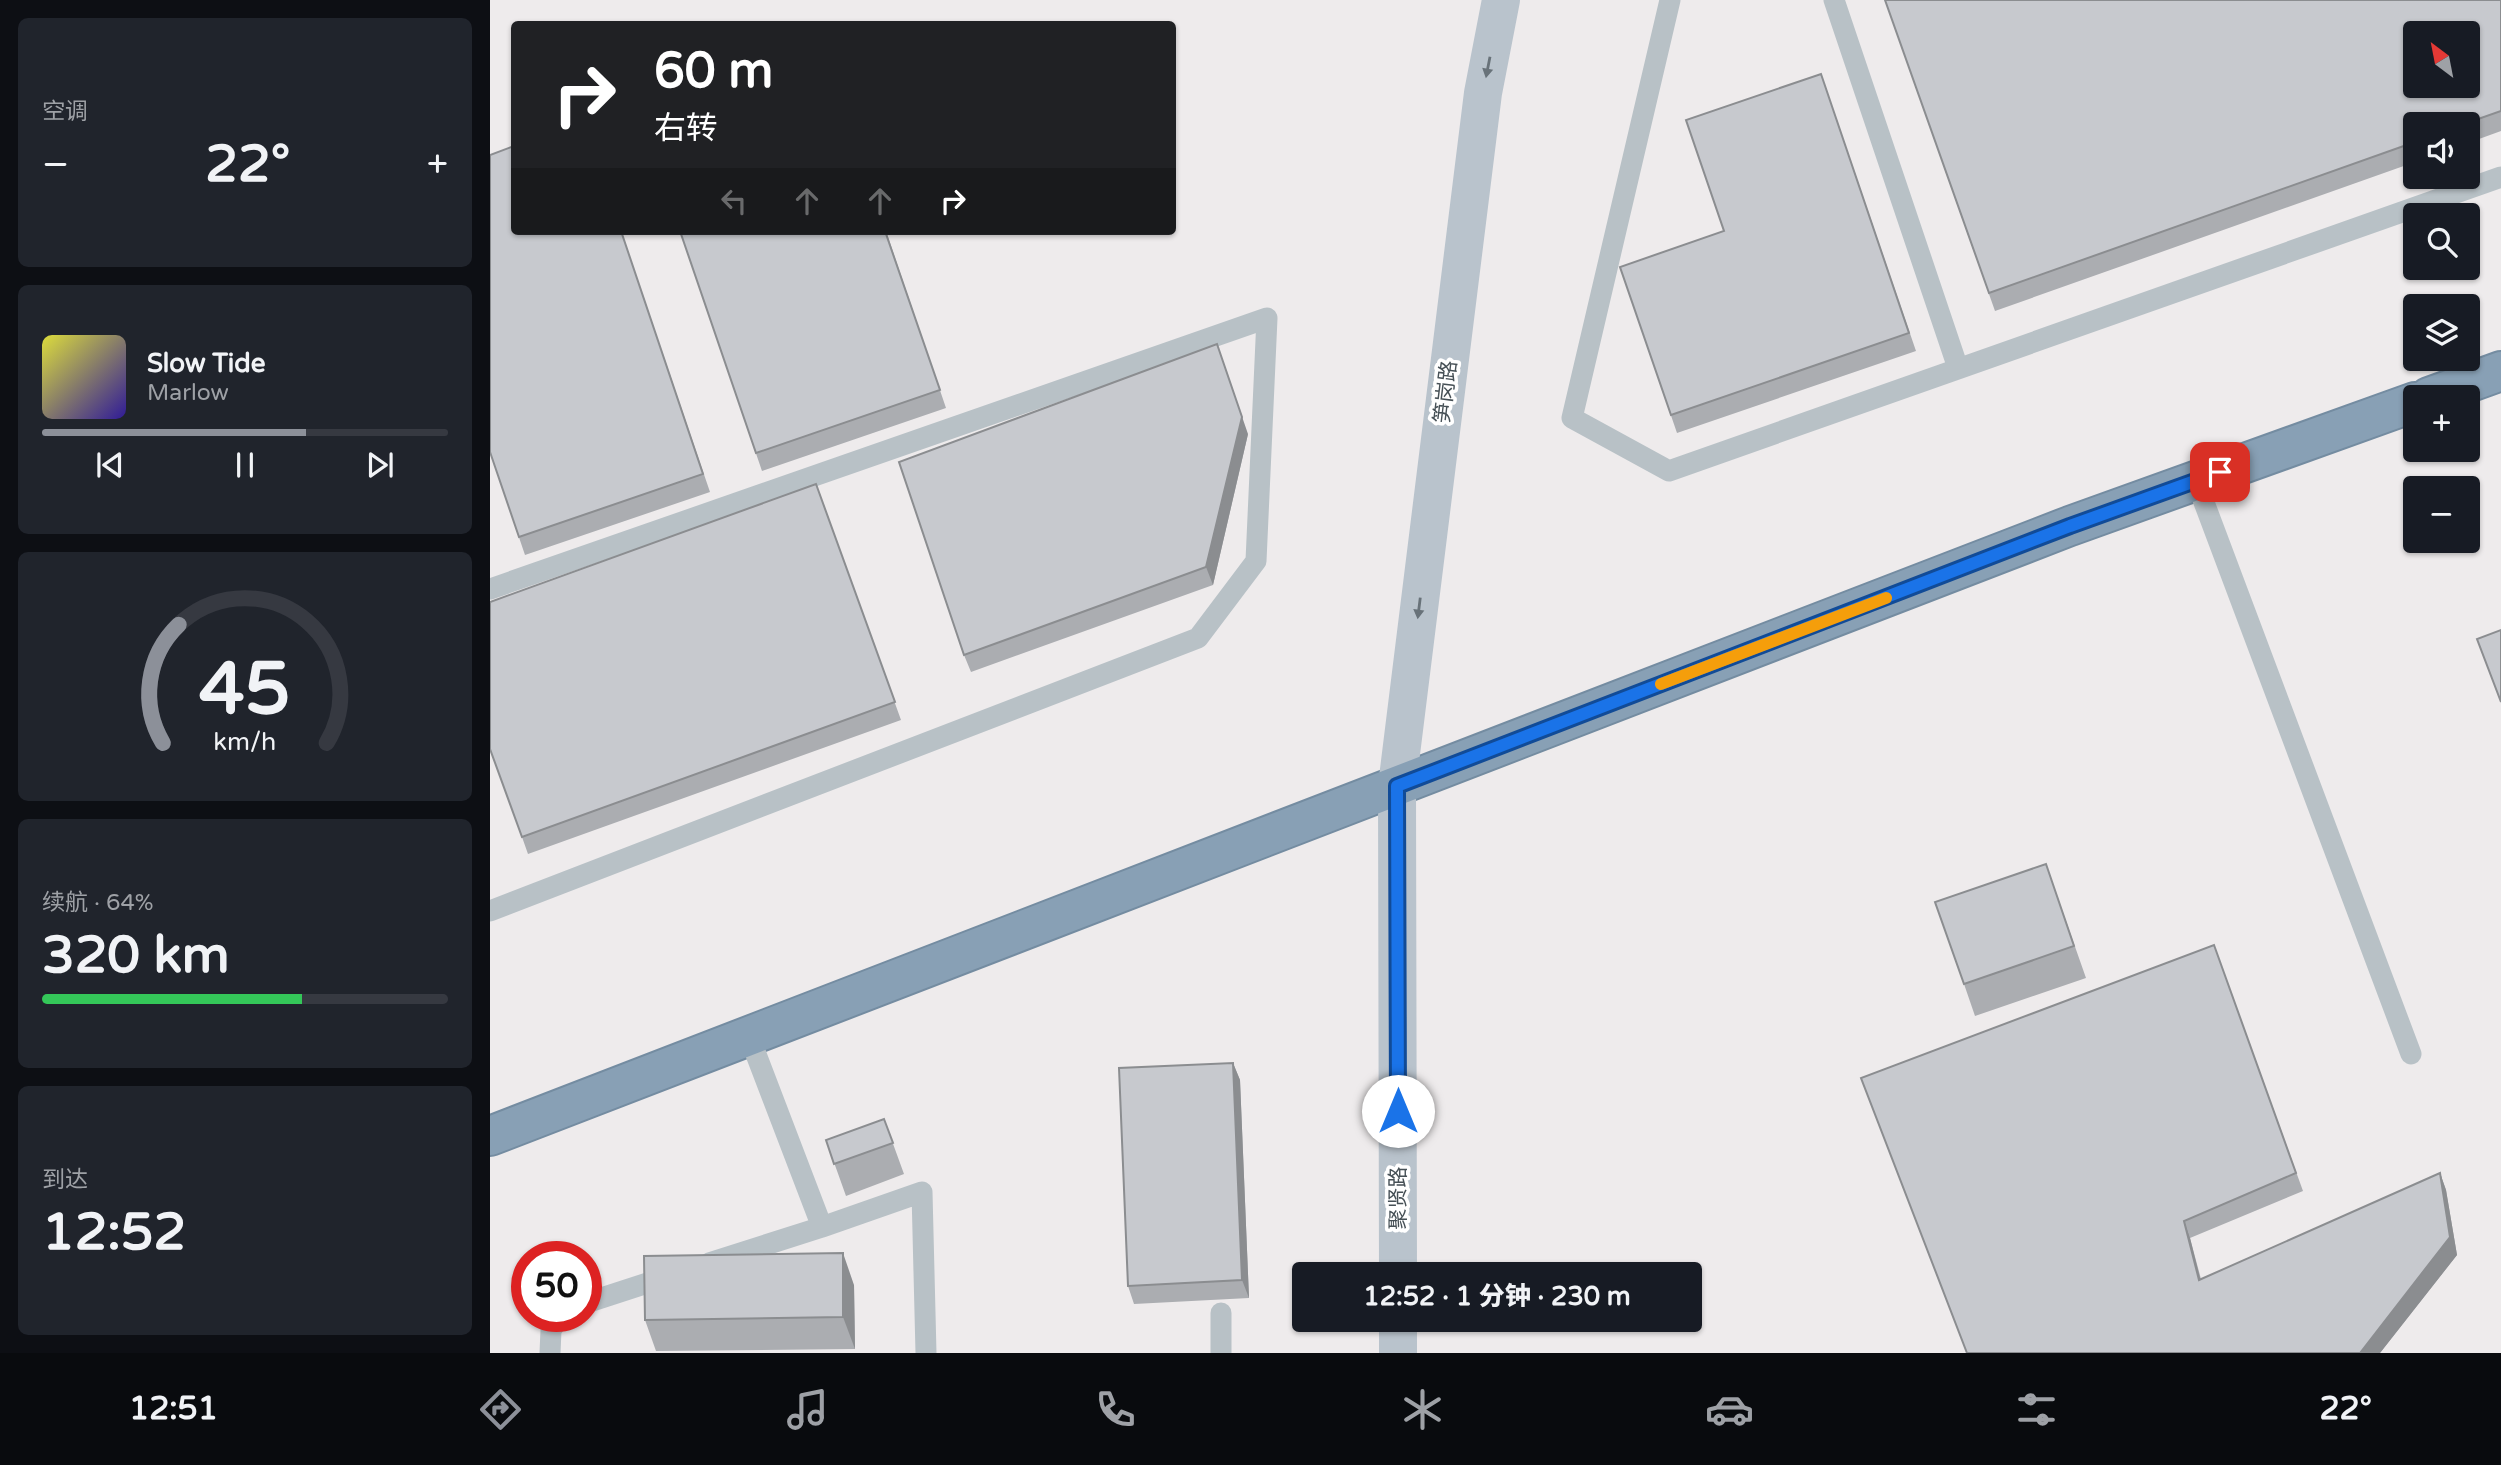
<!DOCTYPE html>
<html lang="zh">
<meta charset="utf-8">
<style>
body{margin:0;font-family:"Varela Round","Noto Sans SC",sans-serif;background:#20242c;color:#f1f3f6;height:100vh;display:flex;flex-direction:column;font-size:26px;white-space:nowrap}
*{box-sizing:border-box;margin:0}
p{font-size:23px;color:#9ea1a6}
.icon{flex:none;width:38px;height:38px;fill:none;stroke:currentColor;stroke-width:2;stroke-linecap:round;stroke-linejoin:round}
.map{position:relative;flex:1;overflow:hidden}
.side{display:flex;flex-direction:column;gap:18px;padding:18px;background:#0d0f14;width:490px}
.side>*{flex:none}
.guide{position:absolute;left:21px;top:21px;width:665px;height:214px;border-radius:7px;box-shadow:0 2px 5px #0004;background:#202124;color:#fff;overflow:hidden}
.needle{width:46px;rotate:328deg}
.tools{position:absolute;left:1913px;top:21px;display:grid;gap:14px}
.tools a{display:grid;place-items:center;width:77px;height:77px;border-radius:7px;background:#171b24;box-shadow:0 2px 5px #0004;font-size:35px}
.speed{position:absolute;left:21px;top:1241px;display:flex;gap:14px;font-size:35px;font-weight:700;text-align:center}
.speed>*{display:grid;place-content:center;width:91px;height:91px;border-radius:50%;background:#171b24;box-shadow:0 2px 5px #0004;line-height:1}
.speed .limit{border:10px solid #d22;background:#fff;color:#111}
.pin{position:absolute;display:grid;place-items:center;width:60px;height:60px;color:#fff;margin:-30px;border-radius:14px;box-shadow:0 4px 10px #0006}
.me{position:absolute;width:77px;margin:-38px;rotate:0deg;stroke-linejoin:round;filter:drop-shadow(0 0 5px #0008)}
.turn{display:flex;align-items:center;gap:24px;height:147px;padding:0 28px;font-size:32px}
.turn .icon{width:91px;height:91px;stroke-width:2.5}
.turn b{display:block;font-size:49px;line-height:60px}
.lanes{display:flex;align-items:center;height:66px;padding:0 28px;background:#0003;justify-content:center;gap:35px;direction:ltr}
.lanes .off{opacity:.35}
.big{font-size:52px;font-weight:800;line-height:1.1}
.side .card{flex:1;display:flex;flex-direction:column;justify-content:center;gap:10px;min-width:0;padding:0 24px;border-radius:10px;background:#20242c}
.side .dial{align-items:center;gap:0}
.dial svg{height:182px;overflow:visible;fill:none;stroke:#363941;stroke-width:7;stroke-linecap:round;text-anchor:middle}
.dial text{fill:#f1f3f6;stroke:none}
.song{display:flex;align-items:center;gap:21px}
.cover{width:84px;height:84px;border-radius:10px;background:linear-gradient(135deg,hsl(60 70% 55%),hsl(250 70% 35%))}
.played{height:7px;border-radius:4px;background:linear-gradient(90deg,#8c9099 65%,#363941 65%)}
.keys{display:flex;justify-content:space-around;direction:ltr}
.heat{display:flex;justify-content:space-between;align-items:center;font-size:38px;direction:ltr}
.charge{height:10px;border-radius:5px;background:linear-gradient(90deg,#34c759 64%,#363941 0)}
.trip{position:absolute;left:802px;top:1262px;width:410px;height:70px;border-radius:7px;background:#171b24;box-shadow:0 2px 5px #0004;font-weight:800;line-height:70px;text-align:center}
.dock{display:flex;height:112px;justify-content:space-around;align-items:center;background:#090b0e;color:#9ea1a6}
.dock .icon{width:49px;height:49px}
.dock .active{color:#8c9099}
.dock b{font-size:32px;color:#f1f3f6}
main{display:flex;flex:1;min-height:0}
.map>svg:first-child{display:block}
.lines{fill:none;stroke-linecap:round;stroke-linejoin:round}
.highway-casing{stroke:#748ca1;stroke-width:42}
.lane{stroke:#b8c1c6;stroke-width:21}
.secondary{stroke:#b9c3cc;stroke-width:38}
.highway{stroke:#88a0b5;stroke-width:38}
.wall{fill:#abadb1}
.shaded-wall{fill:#8b8d90}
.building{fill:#c7c9ce;stroke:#8b8d90;stroke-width:2;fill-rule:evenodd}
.oneway{fill:#687279}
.route-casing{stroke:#114b97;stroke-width:18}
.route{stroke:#1a73e8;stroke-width:12}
.slow{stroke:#f59e0b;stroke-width:12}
.labels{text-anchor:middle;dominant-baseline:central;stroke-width:7;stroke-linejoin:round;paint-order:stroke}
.street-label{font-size:21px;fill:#465056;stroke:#fff}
</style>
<main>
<section class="side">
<div class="card"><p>空调</p>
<div class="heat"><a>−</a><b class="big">22°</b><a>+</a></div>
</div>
<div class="card">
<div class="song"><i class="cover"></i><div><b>Slow Tide</b><p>Marlow</p></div></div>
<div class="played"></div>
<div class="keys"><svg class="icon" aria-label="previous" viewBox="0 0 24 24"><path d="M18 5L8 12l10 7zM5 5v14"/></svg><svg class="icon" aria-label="pause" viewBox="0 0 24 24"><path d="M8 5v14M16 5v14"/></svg><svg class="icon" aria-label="next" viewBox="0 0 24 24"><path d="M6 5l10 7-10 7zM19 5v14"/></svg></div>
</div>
<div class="card dial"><svg viewBox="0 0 100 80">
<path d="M14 69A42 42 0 1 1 86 69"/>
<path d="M14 69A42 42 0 0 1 21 17" stroke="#8c9099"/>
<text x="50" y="56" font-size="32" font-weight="700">45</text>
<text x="50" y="72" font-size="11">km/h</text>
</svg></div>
<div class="card"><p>续航 · 64%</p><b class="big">320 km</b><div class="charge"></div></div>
<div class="card"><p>到达</p><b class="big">12:52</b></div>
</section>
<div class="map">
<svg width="2011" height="1353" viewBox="0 0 2011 1353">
<rect width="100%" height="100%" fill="#eeebec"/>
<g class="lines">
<g class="highway-casing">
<path id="highway" d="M1939 397 2011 371
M0 1136 1580 526 1925 402"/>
</g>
<path class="lane" d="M1180 0 1082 418 1179 471 2011 177
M1344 0 1468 368
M1706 481 1921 1054
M0 589 777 318 766 561 708 638 0 911
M332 1227 432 1192 436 1353
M219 1263 332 1227 259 1036
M96 1303 182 1275
M60 1353 61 1330 71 1316
M731 1353V1313"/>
<path class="secondary" d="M908 1274 907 786 993 93 1011 0
M908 1320V1353"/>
<use href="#highway" class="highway"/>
</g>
<path class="wall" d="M1395 0H2011V131L1978 143V124H1925V162L1505 311Z
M1331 74 1426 351 1187 433 1130 267 1234 231Z
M131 231 220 492 35 555 0 452Z
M190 231H396L456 408 272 471Z
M758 434 723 585 481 672 474 655Z
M326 484 411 720 38 854 32 837Z
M1556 864 1596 978 1485 1016 1474 984Z
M1724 945 1813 1191 1700 1238 1711 1279 1950 1173 1956 1190 1967 1255 1890 1353H1477Z
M743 1063 750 1080 759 1298 644 1304 638 1286Z
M394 1119 414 1174 356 1196 336 1140Z
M364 1285 365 1349 166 1351 155 1320Z"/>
<path class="shaded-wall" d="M727 344 758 434 723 585 716 567Z
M743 1063 750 1080 759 1298 752 1280Z
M1950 1173 1956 1190 1967 1255 1890 1353H1870Z
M1694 1221 1700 1238 1715 1298 1709 1280Z
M353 1253 364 1285 365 1349 353 1317Z"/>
<path class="building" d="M1395 0H2011V111L1974 124H1925V142L1499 293ZM1925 33H1978V86H1925Z
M1331 74 1419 333 1181 415 1130 267 1234 231 1196 120Z
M24 146V231H131L213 474 29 537 0 452V155Z
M190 231H395L450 390 266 453Z
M727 344 752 417 716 567 474 655 409 462Z
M326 484 405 702 32 837 0 749V602Z
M2011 630V702L1987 639Z
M1556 864 1584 946 1474 984 1445 902Z
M1724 945 1806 1173 1694 1221 1709 1280 1950 1173 1960 1237 1870 1353H1477L1371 1078Z
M743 1063 752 1280 638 1286 629 1068Z
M394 1119 403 1143 344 1164 336 1140Z
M353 1253V1317L155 1320 154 1256Z"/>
<defs><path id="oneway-solid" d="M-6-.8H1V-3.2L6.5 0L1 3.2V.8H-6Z" transform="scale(1.75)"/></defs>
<g class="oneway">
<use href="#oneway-solid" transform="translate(998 67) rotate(101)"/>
<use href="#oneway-solid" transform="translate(929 608) rotate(97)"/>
</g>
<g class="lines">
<g class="route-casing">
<path id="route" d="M908 1111 907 786 1580 526 1730 472"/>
</g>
<use href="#route" class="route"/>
<path class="slow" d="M1171 684 1396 598"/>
</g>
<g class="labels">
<g class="street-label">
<text transform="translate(956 392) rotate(-83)">笋岗路</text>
<text transform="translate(908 1198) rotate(-90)">聚贤路</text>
</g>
</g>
</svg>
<div class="tools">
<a><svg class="needle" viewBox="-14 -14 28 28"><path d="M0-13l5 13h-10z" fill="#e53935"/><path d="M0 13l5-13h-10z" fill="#9ea1a6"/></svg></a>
<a><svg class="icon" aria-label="sound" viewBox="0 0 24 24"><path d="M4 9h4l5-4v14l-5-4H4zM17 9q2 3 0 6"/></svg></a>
<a><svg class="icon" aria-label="search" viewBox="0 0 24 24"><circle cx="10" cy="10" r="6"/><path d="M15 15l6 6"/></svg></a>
<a><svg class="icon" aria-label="layers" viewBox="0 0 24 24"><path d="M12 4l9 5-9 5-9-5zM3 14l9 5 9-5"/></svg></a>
<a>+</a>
<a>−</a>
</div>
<div class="speed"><div class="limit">50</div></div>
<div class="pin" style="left:1730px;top:472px;background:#d93025"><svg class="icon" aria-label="arrive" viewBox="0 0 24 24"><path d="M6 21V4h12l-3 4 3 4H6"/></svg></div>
<svg class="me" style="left:908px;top:1111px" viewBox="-20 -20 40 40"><circle r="19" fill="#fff"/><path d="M0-13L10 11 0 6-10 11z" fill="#1a73e8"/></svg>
<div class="trip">12:52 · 1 分钟 · 230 m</div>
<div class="guide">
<div class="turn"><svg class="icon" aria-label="right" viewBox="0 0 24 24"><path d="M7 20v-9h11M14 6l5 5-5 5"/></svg><div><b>60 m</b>右转</div></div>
<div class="lanes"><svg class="icon off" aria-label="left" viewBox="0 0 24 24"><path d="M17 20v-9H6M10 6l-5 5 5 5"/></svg><svg class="icon off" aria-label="ahead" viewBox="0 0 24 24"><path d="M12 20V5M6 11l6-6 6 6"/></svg><svg class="icon off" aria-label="ahead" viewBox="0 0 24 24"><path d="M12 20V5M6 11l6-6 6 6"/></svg><svg class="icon" aria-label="right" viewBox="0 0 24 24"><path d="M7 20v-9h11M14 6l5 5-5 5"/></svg></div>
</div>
</div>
</main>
<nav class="dock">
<b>12:51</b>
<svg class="icon active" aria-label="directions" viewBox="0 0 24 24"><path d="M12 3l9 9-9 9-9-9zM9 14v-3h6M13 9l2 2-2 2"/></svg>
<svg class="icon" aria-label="music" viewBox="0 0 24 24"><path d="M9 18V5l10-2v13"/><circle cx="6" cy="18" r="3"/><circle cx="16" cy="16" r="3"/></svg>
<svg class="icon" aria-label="phone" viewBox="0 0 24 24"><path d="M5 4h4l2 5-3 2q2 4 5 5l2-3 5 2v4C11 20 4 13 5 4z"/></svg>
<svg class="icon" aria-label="climate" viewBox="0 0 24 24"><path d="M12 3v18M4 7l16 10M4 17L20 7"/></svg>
<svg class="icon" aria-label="car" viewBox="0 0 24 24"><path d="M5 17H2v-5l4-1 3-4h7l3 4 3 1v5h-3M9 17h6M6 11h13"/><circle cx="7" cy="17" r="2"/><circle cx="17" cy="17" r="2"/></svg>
<svg class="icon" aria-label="filters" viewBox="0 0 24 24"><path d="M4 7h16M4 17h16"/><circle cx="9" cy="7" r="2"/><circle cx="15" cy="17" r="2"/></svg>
<b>22°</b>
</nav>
